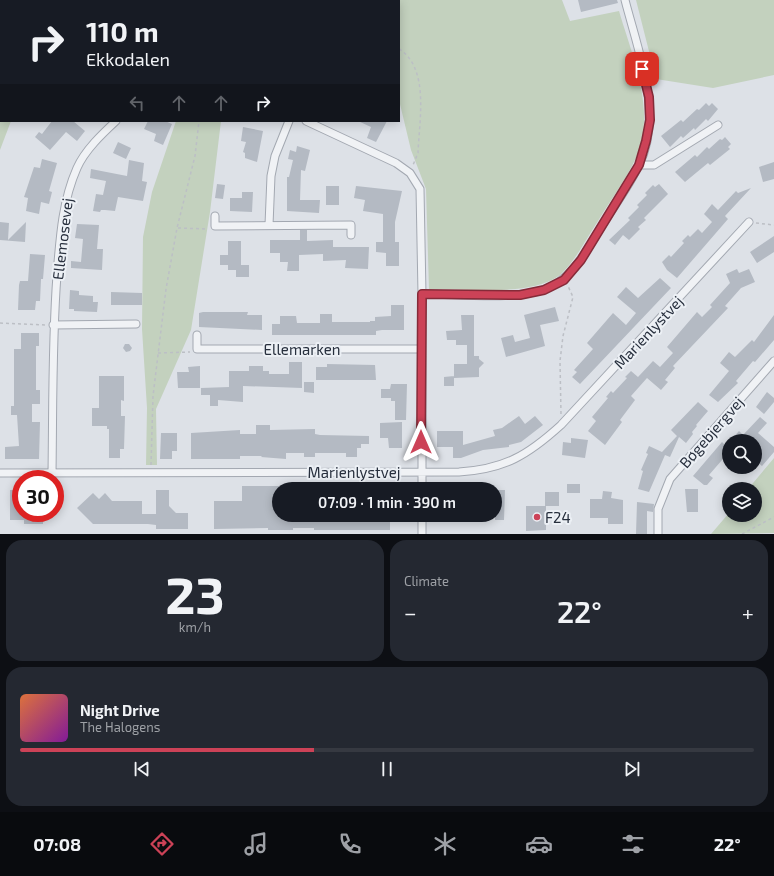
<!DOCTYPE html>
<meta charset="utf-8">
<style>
body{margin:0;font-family:"Exo 2",sans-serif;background:#242831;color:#f1f3f6;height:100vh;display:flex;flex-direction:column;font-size:15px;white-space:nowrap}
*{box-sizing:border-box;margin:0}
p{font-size:13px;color:#9ea1a6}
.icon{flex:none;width:22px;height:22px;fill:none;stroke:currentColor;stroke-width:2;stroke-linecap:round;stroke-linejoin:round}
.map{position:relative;height:534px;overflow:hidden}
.sheet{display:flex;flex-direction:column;gap:6px;padding:6px;background:#0d0f14;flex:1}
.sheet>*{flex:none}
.top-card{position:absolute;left:0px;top:0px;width:400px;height:122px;box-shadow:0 2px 10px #0003;background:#171b24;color:#f1f3f6;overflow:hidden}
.fabs{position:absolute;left:722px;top:434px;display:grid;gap:8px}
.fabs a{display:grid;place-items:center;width:40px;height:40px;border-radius:50%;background:#171b24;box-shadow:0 2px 10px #0003;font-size:20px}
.speed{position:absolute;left:12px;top:470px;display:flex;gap:8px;font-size:20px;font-weight:700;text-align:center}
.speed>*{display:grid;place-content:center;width:52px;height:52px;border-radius:50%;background:#171b24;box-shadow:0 2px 10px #0003;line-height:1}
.speed .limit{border:6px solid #d22;background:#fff;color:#111}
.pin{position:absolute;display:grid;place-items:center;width:34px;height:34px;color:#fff;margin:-17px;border-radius:8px;box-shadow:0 2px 6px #0006}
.me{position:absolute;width:44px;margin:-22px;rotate:0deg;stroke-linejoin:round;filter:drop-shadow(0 0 3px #0008)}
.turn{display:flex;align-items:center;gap:14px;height:84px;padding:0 20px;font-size:18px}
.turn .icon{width:52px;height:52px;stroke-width:2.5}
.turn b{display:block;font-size:28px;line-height:34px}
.lanes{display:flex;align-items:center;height:38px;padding:0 20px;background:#0003;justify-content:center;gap:20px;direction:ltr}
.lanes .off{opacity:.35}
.big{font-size:30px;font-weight:600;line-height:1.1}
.sheet .widget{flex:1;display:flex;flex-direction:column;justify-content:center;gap:6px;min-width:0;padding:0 14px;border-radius:16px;background:#242831}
.sheet .dial{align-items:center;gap:0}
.dial b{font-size:52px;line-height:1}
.song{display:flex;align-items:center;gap:12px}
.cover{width:48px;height:48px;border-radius:6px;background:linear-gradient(135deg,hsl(20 70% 55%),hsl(290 70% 35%))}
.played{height:4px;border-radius:2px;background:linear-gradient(90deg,#cc4257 40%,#363941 40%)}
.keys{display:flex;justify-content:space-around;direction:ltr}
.heat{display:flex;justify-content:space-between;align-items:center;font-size:22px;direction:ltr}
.sheet .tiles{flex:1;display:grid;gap:6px;grid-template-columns:1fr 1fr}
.widget:last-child{grid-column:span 2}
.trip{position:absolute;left:272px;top:482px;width:230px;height:40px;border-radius:20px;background:#171b24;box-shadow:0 2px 10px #0003;font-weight:600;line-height:40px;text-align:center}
.tab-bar{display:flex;height:64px;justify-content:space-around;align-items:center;background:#090b0e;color:#9ea1a6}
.tab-bar .icon{width:28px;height:28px}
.tab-bar .selected{color:#cc4257}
.tab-bar b{font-size:18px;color:#f1f3f6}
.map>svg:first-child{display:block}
.green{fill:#c3d1be}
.building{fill:#b4bac3}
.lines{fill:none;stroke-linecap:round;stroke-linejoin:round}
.street-casing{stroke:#a3a8b1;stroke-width:9}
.path{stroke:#bcbfc5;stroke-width:1.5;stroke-dasharray:3 3;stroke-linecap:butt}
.street{stroke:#f0f2f5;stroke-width:7}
.route-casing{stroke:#852b39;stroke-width:10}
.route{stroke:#cc4257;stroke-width:7}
.poi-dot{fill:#cc4257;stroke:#ecf0f5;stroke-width:1.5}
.labels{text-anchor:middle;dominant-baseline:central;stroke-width:4;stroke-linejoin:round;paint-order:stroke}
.street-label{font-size:15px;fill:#272f3d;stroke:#ecf0f5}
.poi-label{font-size:15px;fill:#272f3d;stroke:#ecf0f5;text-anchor:start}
</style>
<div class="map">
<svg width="774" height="534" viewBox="0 0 774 534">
<rect width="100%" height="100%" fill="#dde1e7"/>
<path class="green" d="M0 0H562L570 21 619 11C633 59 659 116 633 164 623 184 609 202 598 221 587 237 573 266 557 277 529 296 463 289 429 289L426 189 411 150 399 100V1H1V121H11L0 150Z
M636 0H774V75L713 88 656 79Z
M176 121H221L210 212 191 330 156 409 157 465H146L147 408 142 329 143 237 152 192Z
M774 458V533L711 534 729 513V515H755V489H748Z"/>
<path class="building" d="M578 0H617L618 3 581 12Z
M706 103 709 106 712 103 718 109 708 121 706 119 695 130 694 128 683 138 681 136 670 147 661 136 681 120 683 122 697 109 699 110Z
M52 121H73L85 131 77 141 66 132 50 150 35 137 39 132 42 134Z
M148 121H165L172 124 163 145 154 141 156 134 144 129Z
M358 121H387L376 142 367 138 371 127Z
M243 127 263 131 257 162 245 158V153L243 152 246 142 241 141Z
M725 137 731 144 728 147 730 149 710 165 708 163 685 182 675 172 695 155 697 157 707 147 709 149 720 139 722 140Z
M118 142 131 148 126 159 113 153Z
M297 146 310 150 305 171 301 170 300 200H320L319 213 287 211V177H289L293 160 288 159 290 150 296 152Z
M42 159 57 163 49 191 52 192 49 204 41 202 39 214 26 211 28 198 24 197 34 167 40 168Z
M129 160 144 163 142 181 147 182 143 201 118 197 115 211 105 210H101L100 212 93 211 96 194 103 195 106 181 90 178 91 169 127 176Z
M774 162V179L763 182 759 167Z
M217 184 225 185 223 199 215 198Z
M659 184 668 194 644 218 646 220 638 227 640 229 629 240 623 235 615 245 609 240 630 220 628 218 639 207 637 205 647 195 645 193 653 185 655 187Z
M326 186H339V205H326Z
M356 186 402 191 395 222V242H399V266H386V253L376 252V242H383V214L363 211 365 200 354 198Z
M751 188 725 216 728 219 677 278 667 270 662 262 669 255 671 257 684 243 682 241 688 235 690 237 698 229 702 233 712 222 704 214 712 204 718 210 736 191 738 193Z
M242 192H253L252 212 230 211V198H242Z
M0 222 9 223 8 240 26 222 25 242 0 240Z
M77 224 99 225 97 249H103L102 270 71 268V261L81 262 83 239 75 238Z
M300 230H307V241L333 240V247H369L368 269 345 268 346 260 323 261V254L299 255V271H287L288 262H280V253H270V240H300Z
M774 236V252L757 263 750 252Z
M228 241H241V265H249V277H236V270H228V265H220V255H228Z
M30 254 45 255 43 279H41L40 301H36L35 310H18L19 285 20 281H28Z
M737 269 739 273 749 269 755 282 741 288 725 306 728 308 673 366 675 368 665 380 668 382 661 390 647 378 631 396 635 400 620 420 622 422 605 445 588 431 596 421 592 417 608 398 606 397 611 391 613 393 627 378 625 377 631 371 638 377 653 361 660 367 673 353 667 347 697 312 702 317 712 307 710 305 730 283 726 274Z
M660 278 671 288 580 384 572 377 577 372 574 370 593 349 587 343 613 313 626 325 636 313 617 297 626 287 638 298Z
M70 290 79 291V295L93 296V302H98L97 312 74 311V309H69Z
M111 292 142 293V305H111Z
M391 305H404V330H382L376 331V335H272V324H280V316H296L297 323H320V314H332V322H370V321H375V317L391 316Z
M555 307 559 321 540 325 545 346 506 357 501 338 513 335 515 342 530 338 524 315Z
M203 312H248L247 315H262V330L199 327V313Z
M461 315H474V356H479V359L484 363 479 368V377L454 378V364H467V345H456V340H447L446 331 462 330Z
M774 315V340L755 362 753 361 736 381 738 383 718 402 709 395 729 371 720 363 729 352 735 357 752 340 754 342Z
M21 333H39V346H36V390H40V404H32V422H40L39 459H5V447L19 446 17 415H11V406H14V349H21Z
M125 344H129L132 348 130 351 126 352 123 348Z
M289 362H302V388L243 386V402L218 400V406H210V395H201V388L229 387V371H249V366H263V371H269V374H289Z
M327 364 375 365 376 380H316V367H327Z
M200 366V388H178L177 372H189L188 367Z
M99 376H124V401L121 400V416H125L124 449H120V458H109V429H107V426H92V408H99Z
M454 376V386H444V377Z
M304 382H314V393L304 392Z
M391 384H407L406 420H395V401H391V398H381V389H390Z
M767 392 774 398V402L764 414 756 407Z
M698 402 708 411 696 425 697 426 692 432 693 434 686 443 679 437 670 457 665 455 649 492 638 489 643 471 641 470 648 454 646 453 649 446 662 452 677 436 671 430Z
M519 416 525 424 535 416 543 425 521 442 509 445V447L483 450 461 458H453V447H437V431H463V445L495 436 493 430 502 428Z
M760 417 767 423 758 433 774 447V452L762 466 755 460V456L761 449 755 444V441H730L739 431 743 435Z
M402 422V448H389L388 438H380V423Z
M256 425H270V430L315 429V434L320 435 369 436V444H361V448H357V457H346V453H315V457H304V453H286V459L261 457 262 456H240V459H191V433L240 430V434H256Z
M161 433H177V451H172V459H160Z
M571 438 588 440 585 458 562 455 563 442 571 443Z
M722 442 729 449V452L709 475 713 478 707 485H704L693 476Z
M567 484H580V493H567Z
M242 486H279V515H390V530H314V528H293V530H268V528L214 529V501H242Z
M685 489H698V512H687Z
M10 490H21V513H43V524H24V520H10Z
M156 490H169V506L176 513H188V529H156V525L148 524H93L77 508 93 493 99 499 105 493 112 501H142V514H156Z
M495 490H505L504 520H495Z
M603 491 612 492 611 498 623 500V524H608V518H590V499H602Z
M545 492H559V506H546V530L526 531V506H545Z
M637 502 654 504 653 512 647 511V534H636Z"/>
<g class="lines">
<g class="street-casing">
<path id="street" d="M306 121 396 163 410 173 420 189 422 294V489
M639 165H654L718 125
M215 216V226L351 225V235
M269 225 271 176 275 156 289 121
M422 294C457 294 511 300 543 290 570 281 584 255 598 232 611 210 628 189 639 165 664 115 638 51 625 0
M53 325 136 324
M197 335V349H422
M0 473 459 472C505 469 528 455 561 425L749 222
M52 473C53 407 52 341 57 275 60 238 62 202 77 168 85 150 102 134 116 121
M422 515V534
M658 534V509L670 479 774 361"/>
</g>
<path class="path" d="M142 0V1
M318 0 320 1
M399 49C430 68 419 122 418 153L413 165
M756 223 774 225
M178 228 208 229
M0 323 46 325
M158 353 190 352
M561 414 560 361 563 336 573 297 568 286
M151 465 153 396 166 289 177 228 195 156 199 121
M742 534 774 517"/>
<use href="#street" class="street"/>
</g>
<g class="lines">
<g class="route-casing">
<path id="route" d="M421 442 422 294 520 295 544 290 564 280 581 260 639 165 646 141 650 120 649 97 642 69"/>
</g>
<use href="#route" class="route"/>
</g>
<circle class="poi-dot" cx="537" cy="517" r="4"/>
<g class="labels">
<g class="street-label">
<text transform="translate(62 239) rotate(-83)">Ellemosevej</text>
<text transform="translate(648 332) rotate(-47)">Marienlystvej</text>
<text x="302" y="349">Ellemarken</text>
<text transform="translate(711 432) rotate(-49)">Bøgebjergvej</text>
<text x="354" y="472">Marienlystvej</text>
</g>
<g class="poi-label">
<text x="545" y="517">F24</text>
</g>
</g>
</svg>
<div class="fabs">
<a><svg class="icon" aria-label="search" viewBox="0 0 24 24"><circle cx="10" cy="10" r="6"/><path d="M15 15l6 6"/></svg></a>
<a><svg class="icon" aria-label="layers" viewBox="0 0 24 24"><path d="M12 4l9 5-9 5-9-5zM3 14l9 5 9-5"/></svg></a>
</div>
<div class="speed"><div class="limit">30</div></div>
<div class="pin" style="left:642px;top:69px;background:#d93025"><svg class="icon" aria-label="arrive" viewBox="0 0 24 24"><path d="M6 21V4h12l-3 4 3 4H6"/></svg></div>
<svg class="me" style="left:421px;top:442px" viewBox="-20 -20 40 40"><path d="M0-17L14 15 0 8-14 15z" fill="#cc4257" stroke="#fff" stroke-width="4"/></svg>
<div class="trip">07:09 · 1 min · 390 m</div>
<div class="top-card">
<div class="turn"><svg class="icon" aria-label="right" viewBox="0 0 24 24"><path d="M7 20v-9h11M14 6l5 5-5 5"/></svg><div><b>110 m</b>Ekkodalen</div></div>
<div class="lanes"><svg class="icon off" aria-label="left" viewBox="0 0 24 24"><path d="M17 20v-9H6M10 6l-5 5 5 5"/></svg><svg class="icon off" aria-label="ahead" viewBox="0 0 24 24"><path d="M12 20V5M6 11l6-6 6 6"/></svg><svg class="icon off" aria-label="ahead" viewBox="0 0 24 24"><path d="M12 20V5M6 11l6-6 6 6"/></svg><svg class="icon" aria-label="right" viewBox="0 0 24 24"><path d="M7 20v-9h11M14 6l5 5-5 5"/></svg></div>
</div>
</div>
<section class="sheet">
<div class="tiles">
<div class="widget dial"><b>23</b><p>km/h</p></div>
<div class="widget"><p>Climate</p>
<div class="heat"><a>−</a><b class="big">22°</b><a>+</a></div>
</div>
<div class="widget">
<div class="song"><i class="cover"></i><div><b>Night Drive</b><p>The Halogens</p></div></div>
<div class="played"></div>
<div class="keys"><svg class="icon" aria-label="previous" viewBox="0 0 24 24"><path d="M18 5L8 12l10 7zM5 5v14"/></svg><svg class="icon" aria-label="pause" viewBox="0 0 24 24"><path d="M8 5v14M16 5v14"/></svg><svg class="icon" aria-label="next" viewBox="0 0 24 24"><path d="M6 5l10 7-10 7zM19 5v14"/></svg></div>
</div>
</div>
</section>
<nav class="tab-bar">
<b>07:08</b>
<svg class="icon selected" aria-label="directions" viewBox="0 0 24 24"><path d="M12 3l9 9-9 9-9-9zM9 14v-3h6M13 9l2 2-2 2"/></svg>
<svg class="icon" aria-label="music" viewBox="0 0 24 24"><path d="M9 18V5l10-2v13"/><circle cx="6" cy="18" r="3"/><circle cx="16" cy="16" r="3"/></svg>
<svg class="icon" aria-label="phone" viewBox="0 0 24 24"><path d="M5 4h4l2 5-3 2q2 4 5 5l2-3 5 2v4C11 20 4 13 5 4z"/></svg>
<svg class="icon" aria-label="climate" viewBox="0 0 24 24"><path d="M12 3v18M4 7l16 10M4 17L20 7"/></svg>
<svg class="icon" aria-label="car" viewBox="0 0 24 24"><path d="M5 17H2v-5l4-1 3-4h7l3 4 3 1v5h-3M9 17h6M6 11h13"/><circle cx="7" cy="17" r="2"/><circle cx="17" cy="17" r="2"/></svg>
<svg class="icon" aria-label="filters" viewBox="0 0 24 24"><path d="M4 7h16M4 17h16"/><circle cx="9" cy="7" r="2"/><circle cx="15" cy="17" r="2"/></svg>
<b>22°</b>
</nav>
